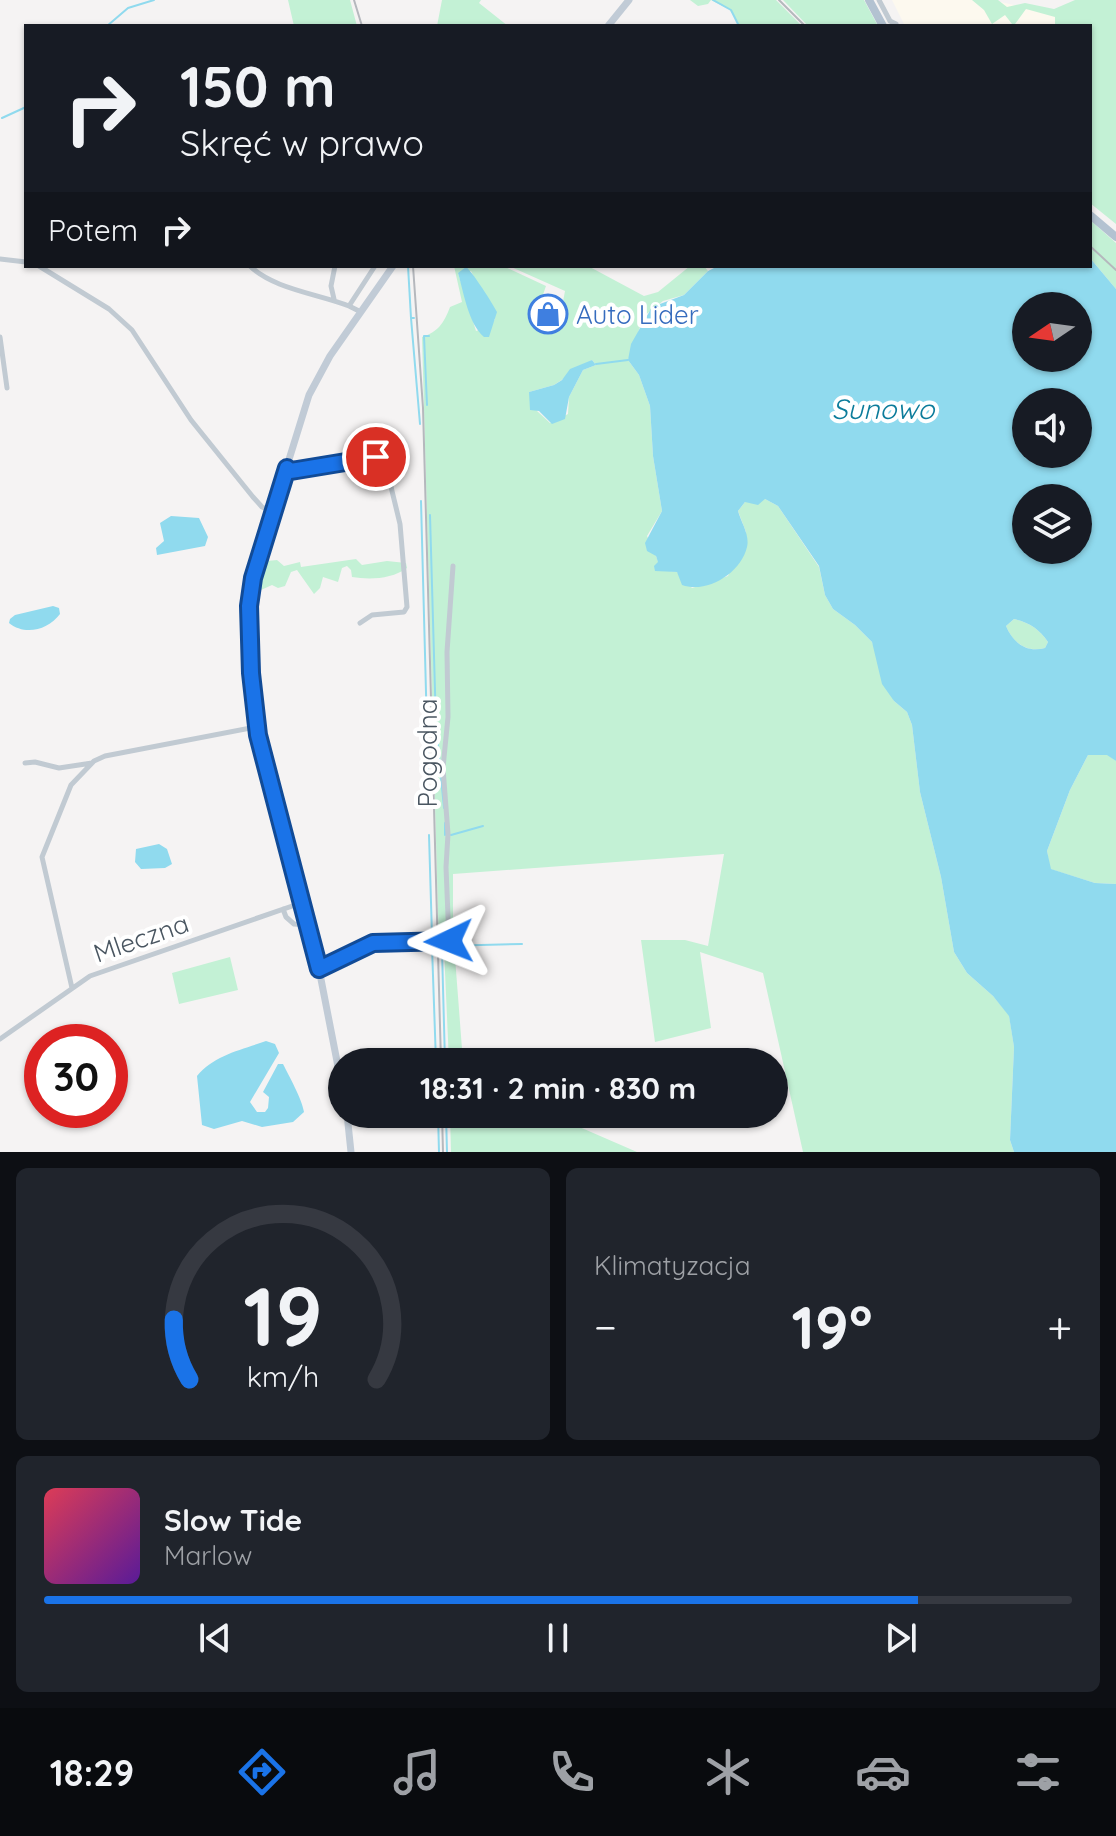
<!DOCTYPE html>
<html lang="pl">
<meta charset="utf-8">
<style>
body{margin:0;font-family:Quicksand,sans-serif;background:#20242c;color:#f1f3f6;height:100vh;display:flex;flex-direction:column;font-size:30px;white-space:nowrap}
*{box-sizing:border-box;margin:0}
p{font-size:26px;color:#9ea1a6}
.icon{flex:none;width:44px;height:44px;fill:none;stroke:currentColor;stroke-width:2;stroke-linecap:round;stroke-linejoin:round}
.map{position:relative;height:1152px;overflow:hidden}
.drawer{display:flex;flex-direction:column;gap:16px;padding:16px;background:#0d0f14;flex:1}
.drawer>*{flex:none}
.guide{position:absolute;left:24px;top:24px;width:1068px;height:244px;border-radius:0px;box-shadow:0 2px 6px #0004;background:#171b24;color:#f1f3f6;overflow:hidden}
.needle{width:52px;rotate:257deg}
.fabs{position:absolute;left:1012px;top:292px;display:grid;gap:16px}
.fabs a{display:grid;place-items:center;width:80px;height:80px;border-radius:50%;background:#171b24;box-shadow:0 2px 6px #0004;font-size:40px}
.speed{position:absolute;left:24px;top:1024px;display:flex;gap:16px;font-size:40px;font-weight:700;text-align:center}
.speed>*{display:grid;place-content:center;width:104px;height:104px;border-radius:50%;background:#171b24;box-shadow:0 2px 6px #0004;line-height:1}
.speed .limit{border:12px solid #d22;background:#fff;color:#111}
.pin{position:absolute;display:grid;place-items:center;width:68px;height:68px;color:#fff;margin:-34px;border:4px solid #fff;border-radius:50%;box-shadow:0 2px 8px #0007}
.me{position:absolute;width:88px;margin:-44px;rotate:268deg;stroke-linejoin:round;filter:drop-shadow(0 0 6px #0008)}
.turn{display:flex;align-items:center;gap:28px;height:168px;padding:0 24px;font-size:36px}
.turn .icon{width:104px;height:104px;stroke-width:2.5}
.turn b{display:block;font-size:56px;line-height:68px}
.then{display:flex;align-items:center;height:76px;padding:0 24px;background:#0003;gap:16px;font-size:30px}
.big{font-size:60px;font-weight:800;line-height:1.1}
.drawer .tile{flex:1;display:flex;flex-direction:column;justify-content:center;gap:12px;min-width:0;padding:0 28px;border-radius:12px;background:#20242c}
.drawer .dial{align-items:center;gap:0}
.dial svg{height:208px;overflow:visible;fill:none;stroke:#363941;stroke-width:7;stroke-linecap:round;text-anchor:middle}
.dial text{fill:#f1f3f6;stroke:none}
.song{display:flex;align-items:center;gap:24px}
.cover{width:96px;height:96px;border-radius:12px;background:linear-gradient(135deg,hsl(350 70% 55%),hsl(270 70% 35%))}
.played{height:8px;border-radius:4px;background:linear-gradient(90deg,#1a73e8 85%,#363941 85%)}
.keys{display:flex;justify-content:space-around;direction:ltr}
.heat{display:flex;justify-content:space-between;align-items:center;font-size:44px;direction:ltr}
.drawer .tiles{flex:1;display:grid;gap:16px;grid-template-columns:1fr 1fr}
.tile:last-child{grid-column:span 2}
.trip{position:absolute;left:328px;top:1048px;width:460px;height:80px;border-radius:40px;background:#171b24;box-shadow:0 2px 6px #0004;font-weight:800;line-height:80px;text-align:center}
.menu{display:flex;height:128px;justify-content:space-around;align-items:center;background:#090b0e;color:#9ea1a6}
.menu .icon{width:56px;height:56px}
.menu .selected{color:#1a73e8}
.menu b{font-size:36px;color:#f1f3f6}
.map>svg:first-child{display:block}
.commercial{fill:#fdf9ef}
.green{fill:#c3f1d5;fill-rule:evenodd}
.water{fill:#90daee;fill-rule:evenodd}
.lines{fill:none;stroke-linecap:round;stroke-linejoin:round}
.stream{stroke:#90daee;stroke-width:2}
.street{stroke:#c1cad2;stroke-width:5}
.secondary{stroke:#c1cbd6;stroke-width:7}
.primary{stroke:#b3c2d1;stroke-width:8}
.rail{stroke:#b5b8bd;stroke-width:2}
.route-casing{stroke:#114b97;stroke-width:20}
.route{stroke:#1a73e8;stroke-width:14}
.labels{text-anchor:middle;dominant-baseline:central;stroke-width:8;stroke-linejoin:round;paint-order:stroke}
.shop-label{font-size:26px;fill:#366cbe;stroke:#fff;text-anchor:start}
.street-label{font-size:26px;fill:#4a5661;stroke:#fff}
.water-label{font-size:28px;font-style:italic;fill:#0c7c9b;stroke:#fff}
</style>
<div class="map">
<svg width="1116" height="1152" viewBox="0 0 1116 1152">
<rect width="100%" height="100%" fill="#f5f3f3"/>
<path class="commercial" d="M892 0H992L1058 15 1061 26H905Z"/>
<path class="green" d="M288 0H350L357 26H294Z
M442 0H481L479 3 508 26H437Z
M690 0H776L802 26H735L738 23 730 10 711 0 708 4 698 6Z
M783 0H864L878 26H808Z
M972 0H998L1007 7 1025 3 1054 9 1075 0H1116V224L1090 203V26H1055V17L1026 9 1015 24 1021 26 1012 24 1005 15 992 24 984 10Z
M1090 220 1116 243V289L1090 258Z
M454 266H503L546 286 536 315 559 323 565 291 509 266H588L644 296 658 292 690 266H704L708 271 684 295 663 301 644 316 628 360 639 375 650 406 653 456 662 511 647 536 662 570 677 572 692 588 728 576 746 532 738 511 745 502 765 499 778 506 819 567 825 595 833 609 855 625 872 642 894 701 907 712 912 725 920 792 941 877 954 952 967 973 993 996 1009 1015 1014 1047 1010 1140 1014 1152H803L763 973 700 952 711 1028 655 1042 641 940H685L708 946 724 854 453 874V931L463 1062H449L444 949 439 948 422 337C438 332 444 323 450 307L462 302ZM471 271 495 319 491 326 476 331 458 273ZM592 360 596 365 583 370 569 397 568 414 550 423 537 411 529 392 554 385Z
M356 559 362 565 387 561 406 563 407 568C392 579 370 580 352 577L351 570 347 566 342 568 338 582 323 577 320 588 314 594 297 570 291 572 285 586 278 588 272 585 261 590 257 588 267 561 277 560 284 566 300 562 301 567Z
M1014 619C1030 623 1039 629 1048 642L1045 648C1026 653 1013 643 1006 626Z
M1088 755H1108L1116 761V884L1095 883 1050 869 1047 851 1070 790Z
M230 957 238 990 179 1004 172 973Z
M450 1114H560L561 1119 637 1152H451Z"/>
<path class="water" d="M1090 258 1116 289V761L1107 755H1088L1070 790 1047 851 1051 869 1095 883 1116 884V1152H1014L1010 1140 1014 1047 1009 1016 993 996 967 973 954 952 941 877 920 792 912 725 907 712 894 701 882 684 872 642 855 625 833 609 825 595 819 566 778 506 765 499 758 505 745 502 738 511C741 522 750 535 747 547 741 573 707 594 682 585L677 572 655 571 654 566 658 562 656 556 647 551 645 543 662 511 653 456 650 406 639 375 628 360 631 344 652 307 684 295 708 271 718 266H1090ZM1026 306H1078V358H1026ZM1026 402H1078V454H1026ZM1026 498H1078V550H1026ZM1014 619C1030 623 1039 629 1048 642L1045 648C1027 653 1013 643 1006 626Z
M466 267C472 271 493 304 497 312L489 337H484C468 323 464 293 458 273Z
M592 360 596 365 583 370 569 397 565 419 552 424 539 411 530 410 529 392 554 385 562 380 570 369Z
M171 516 199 518 208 537 205 546 157 555 156 548 164 541 160 523Z
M53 606 59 608 60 614C48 630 25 636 9 623L10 619 15 615Z
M159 844 167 849 172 864 165 868 141 869 135 862 136 849Z
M266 1041 275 1044 279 1053 250 1102 257 1112H265L268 1108 269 1097 263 1092 278 1064H283C289 1076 302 1099 304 1112L293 1122 262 1127 242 1121 214 1129 202 1125 197 1076C214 1055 241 1050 266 1041Z"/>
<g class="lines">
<path class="stream" d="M713 0 731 10 739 26
M107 26 128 8 154 0
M2 118 26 107
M408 266 411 318H414
M411 318 420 424
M596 364 628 360
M427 405 424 336H429
M421 501 428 769
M430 515 436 726 444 808
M445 823V835
M429 835 432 936
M451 835 483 826
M442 946 522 944
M432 947 436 1062
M442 950 445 1062
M438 1114 439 1152
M446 1114 447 1152"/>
<path class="street" d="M879 0 890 21 896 24
M0 259 26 262
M39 266 109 309 132 330 191 420 253 497 262 507 273 512
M250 266C273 289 319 294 349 306
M334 299 331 286 335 266
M361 312 349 306 375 266
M0 337 7 388
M287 468 290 471 297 470 376 457 385 462 400 524 407 607 404 612 372 615 360 623
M25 763 35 762 59 768 92 763
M283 909 286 917 294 924 307 925
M319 969 373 943 449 941 446 867 448 834 443 768 448 717 447 652 453 566
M72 988 42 857 71 785 94 761 105 756 256 727
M0 1039 90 976 301 903"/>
<path class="secondary" d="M608 26 629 0
M342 1087 319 969 258 735 251 673 249 606 256 566 309 395 330 356 393 266
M347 1114 351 1152"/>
<path class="primary" d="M869 0 883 26
M1090 215 1116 237"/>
<path class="rail" d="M354 0 362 26
M779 0 805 26
M1090 246 1116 270
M413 266 423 408 441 1062
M442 1114 443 1152"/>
</g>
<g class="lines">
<g class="route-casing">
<path id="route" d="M376 457 297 470 290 471 287 468 253 578 249 606 251 673 258 735 319 969 373 943 449 941"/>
</g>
<use href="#route" class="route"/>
</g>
<defs>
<g id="shop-ring" transform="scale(2)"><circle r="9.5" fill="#fff" stroke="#3f7fe0" stroke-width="1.5"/><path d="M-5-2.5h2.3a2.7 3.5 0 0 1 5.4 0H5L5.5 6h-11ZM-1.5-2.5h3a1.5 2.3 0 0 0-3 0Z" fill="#3f7fe0"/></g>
</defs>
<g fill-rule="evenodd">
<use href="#shop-ring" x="548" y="314"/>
</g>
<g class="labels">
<g class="shop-label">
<text x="576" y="314">Auto Lider</text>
</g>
<g class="street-label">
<text transform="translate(427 753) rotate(-90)">Pogodna</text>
<text transform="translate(141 938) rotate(-19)">Mleczna</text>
</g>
<g class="water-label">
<text x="883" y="408">Sunowo</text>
</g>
</g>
</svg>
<div class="fabs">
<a><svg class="needle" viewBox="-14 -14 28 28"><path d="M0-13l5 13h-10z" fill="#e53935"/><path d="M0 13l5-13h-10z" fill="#9ea1a6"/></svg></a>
<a><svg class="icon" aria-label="sound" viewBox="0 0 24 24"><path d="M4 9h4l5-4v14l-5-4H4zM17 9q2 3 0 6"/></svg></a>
<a><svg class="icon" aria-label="layers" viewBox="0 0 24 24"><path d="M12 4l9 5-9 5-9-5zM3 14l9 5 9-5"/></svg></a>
</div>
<div class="speed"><div class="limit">30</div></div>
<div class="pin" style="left:376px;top:457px;background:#d93025"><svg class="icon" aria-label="arrive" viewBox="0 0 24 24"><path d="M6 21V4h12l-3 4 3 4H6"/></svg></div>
<svg class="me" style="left:449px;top:941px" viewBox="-20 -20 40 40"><path d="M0-17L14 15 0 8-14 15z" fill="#1a73e8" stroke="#fff" stroke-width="4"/></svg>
<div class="trip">18:31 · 2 min · 830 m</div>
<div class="guide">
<div class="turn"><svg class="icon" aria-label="right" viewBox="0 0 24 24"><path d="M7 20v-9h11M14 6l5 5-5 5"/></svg><div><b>150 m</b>Skręć w prawo</div></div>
<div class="then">Potem<svg class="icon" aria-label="right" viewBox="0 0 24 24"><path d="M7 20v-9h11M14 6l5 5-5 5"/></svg></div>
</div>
</div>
<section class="drawer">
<div class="tiles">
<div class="tile dial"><svg viewBox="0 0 100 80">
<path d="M14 69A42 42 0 1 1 86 69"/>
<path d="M14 69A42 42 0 0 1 8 46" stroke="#1a73e8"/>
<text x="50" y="56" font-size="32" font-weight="700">19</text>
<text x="50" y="72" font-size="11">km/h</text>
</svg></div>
<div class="tile"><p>Klimatyzacja</p>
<div class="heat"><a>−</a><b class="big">19°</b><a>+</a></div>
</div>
<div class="tile">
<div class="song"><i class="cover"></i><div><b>Slow Tide</b><p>Marlow</p></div></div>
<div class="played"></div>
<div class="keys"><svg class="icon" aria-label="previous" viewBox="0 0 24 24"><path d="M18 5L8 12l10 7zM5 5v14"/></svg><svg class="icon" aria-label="pause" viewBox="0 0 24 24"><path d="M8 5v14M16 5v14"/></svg><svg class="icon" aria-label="next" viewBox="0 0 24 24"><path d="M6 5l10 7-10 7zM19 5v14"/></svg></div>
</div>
</div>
</section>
<nav class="menu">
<b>18:29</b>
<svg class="icon selected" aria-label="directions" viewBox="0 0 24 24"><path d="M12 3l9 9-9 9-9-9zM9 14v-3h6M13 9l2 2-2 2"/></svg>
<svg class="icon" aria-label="music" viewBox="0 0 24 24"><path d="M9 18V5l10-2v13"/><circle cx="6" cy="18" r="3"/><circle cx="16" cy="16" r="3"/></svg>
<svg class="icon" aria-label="phone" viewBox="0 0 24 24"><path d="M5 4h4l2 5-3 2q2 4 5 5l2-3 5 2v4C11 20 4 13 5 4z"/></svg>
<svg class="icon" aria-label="climate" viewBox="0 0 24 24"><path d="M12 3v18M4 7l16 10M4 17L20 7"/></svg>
<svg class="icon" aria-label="car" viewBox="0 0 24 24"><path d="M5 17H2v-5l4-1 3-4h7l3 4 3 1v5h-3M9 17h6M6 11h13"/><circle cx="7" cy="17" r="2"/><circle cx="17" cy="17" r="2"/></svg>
<svg class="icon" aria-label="filters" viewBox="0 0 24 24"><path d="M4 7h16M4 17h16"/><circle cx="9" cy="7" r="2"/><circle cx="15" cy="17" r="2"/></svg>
</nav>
